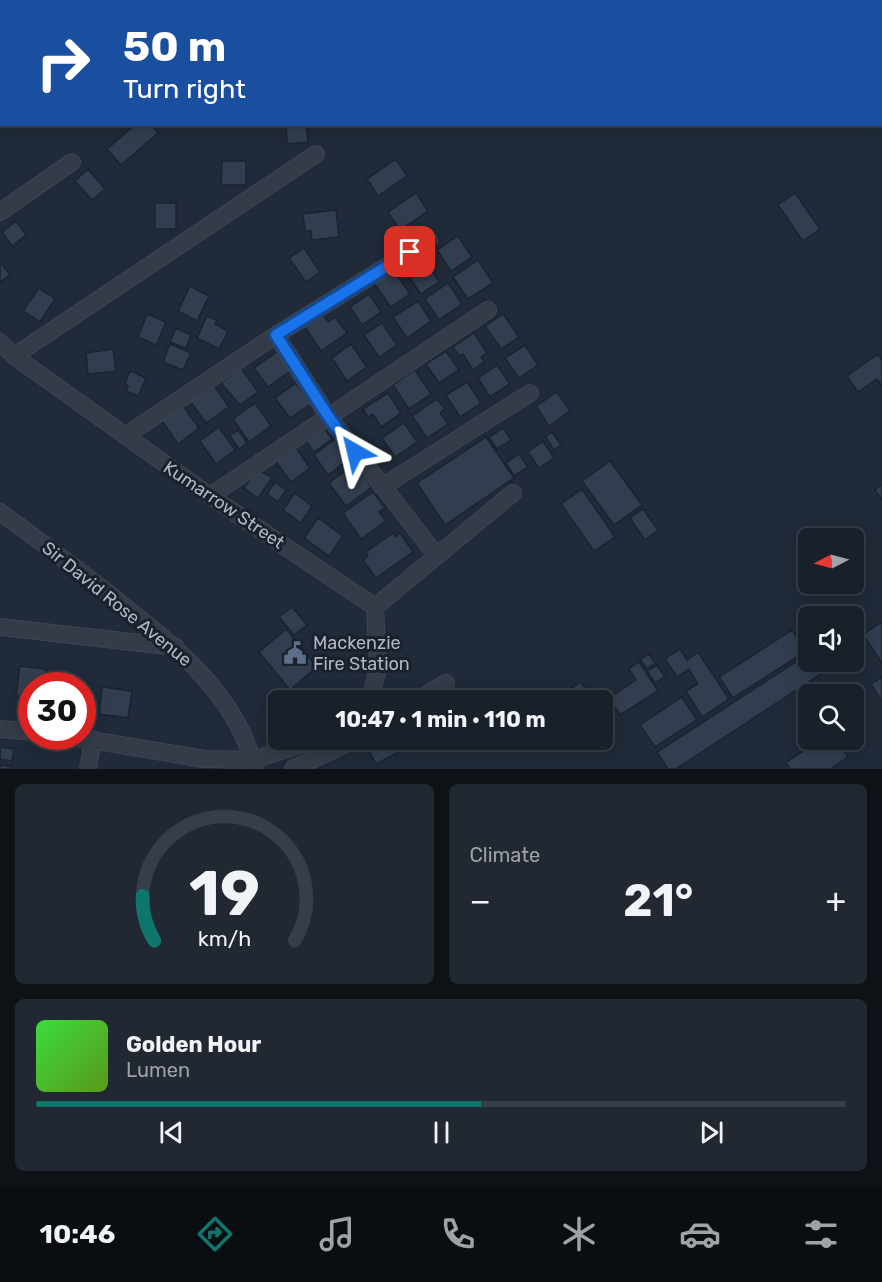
<!DOCTYPE html>
<meta charset="utf-8">
<style>
body{margin:0;font-family:Rubik,sans-serif;background:#212832;color:#f1f3f6;height:100vh;display:flex;flex-direction:column;font-size:22px;white-space:nowrap}
*{box-sizing:border-box;margin:0}
p{font-size:20px;color:#9fa3a8}
.icon{flex:none;width:33px;height:33px;fill:none;stroke:currentColor;stroke-width:2;stroke-linecap:round;stroke-linejoin:round}
.map{position:relative;height:769px;overflow:hidden}
.panel{display:flex;flex-direction:column;gap:15px;padding:15px;background:#0d1217;flex:1}
.panel>*{flex:none}
.banner{position:absolute;left:0px;top:0px;width:882px;height:126px;box-shadow:0 3px 15px #0003,0 0 0 2px #363e47;background:#1a4fa0;color:#fff;overflow:hidden}
.needle{width:39px;rotate:264deg}
.fabs{position:absolute;left:798px;top:528px;display:grid;gap:12px}
.fabs a{display:grid;place-items:center;width:66px;height:66px;border-radius:9px;background:#18202a;box-shadow:0 3px 15px #0003,0 0 0 2px #363e47;font-size:30px}
.speed{position:absolute;left:18px;top:672px;display:flex;gap:12px;font-size:30px;font-weight:700;text-align:center}
.speed>*{display:grid;place-content:center;width:78px;height:78px;border-radius:50%;background:#18202a;box-shadow:0 3px 15px #0003,0 0 0 2px #363e47;line-height:1}
.speed .limit{border:9px solid #d22;background:#fff;color:#111}
.pin{position:absolute;display:grid;place-items:center;width:51px;height:51px;color:#fff;margin:-26px;border-radius:12px;box-shadow:0 3px 9px #0006}
.me{position:absolute;width:66px;margin:-33px;rotate:323deg;stroke-linejoin:round;filter:drop-shadow(0 0 4px #0008)}
.turn{display:flex;align-items:center;gap:21px;height:126px;padding:0 24px;font-size:27px}
.turn .icon{width:78px;height:78px;stroke-width:2.5}
.turn b{display:block;font-size:42px;line-height:51px}
.big{font-size:45px;font-weight:700;line-height:1.1}
.panel .tile{flex:1;display:flex;flex-direction:column;justify-content:center;gap:9px;min-width:0;padding:0 21px;border-radius:9px;background:#212832}
.panel .dial{align-items:center;gap:0}
.dial svg{height:156px;overflow:visible;fill:none;stroke:#363e47;stroke-width:7;stroke-linecap:round;text-anchor:middle}
.dial text{fill:#f1f3f6;stroke:none}
.song{display:flex;align-items:center;gap:18px}
.cover{width:72px;height:72px;border-radius:9px;background:linear-gradient(135deg,hsl(120 70% 55%),hsl(90 70% 35%))}
.played{height:6px;border-radius:3px;background:linear-gradient(90deg,#0f766e 55%,#363e47 55%)}
.keys{display:flex;justify-content:space-around;direction:ltr}
.heat{display:flex;justify-content:space-between;align-items:center;font-size:33px;direction:ltr}
.panel .tiles{flex:1;display:grid;gap:15px;grid-template-columns:1fr 1fr}
.tile:last-child{grid-column:span 2}
.trip{position:absolute;left:268px;top:690px;width:345px;height:60px;border-radius:9px;background:#18202a;box-shadow:0 3px 15px #0003,0 0 0 2px #363e47;font-weight:700;line-height:60px;text-align:center}
.tabs{display:flex;height:96px;justify-content:space-around;align-items:center;background:#0a0d11;color:#9fa3a8}
.tabs .icon{width:42px;height:42px}
.tabs .selected{color:#0f766e}
.tabs b{font-size:27px;color:#f1f3f6}
.map>svg:first-child{display:block}
.building{fill:#323e4f;stroke:#1b232f;stroke-width:1.5}
.lines{fill:none;stroke-linecap:round;stroke-linejoin:round}
.minor-casing{stroke:#3d4552;stroke-width:18}
.minor{stroke:#343c49;stroke-width:16}
.route-casing{stroke:#114b97;stroke-width:15}
.route{stroke:#1a73e8;stroke-width:10}
.labels{text-anchor:middle;dominant-baseline:central;stroke-width:6;stroke-linejoin:round;paint-order:stroke}
.street-label{font-size:18px;fill:#aeb7c5;stroke:#19212d}
.poi-label{font-size:18px;fill:#aeb7c5;stroke:#19212d;text-anchor:start}
</style>
<div class="map">
<svg width="882" height="769" viewBox="0 0 882 769">
<rect width="100%" height="100%" fill="#202a38"/>
<path class="building" d="M0 0H13L2 2V19Z
M0 23H2V95H0Z
M136 124H151L158 133 121 165 107 149Z
M286 124H306L308 142 287 144Z
M396 159 407 176 378 196 367 179Z
M222 161H246V185H221Z
M88 169 105 189 92 200 75 181Z
M416 193 428 211 400 230 388 212Z
M795 193 820 229 803 241 778 205Z
M155 203H176V229H155Z
M336 210 339 237 312 240 311 231H305L303 214Z
M16 221 26 235 12 246 2 232Z
M458 236 472 257 451 271 437 250Z
M304 248 320 272 306 282 289 258Z
M419 252 439 282 421 294 400 264Z
M478 260 493 283 468 299 453 277Z
M0 262 10 275 0 282Z
M393 269 410 294 391 307 373 282Z
M448 283 462 304 439 320 425 299Z
M190 286 209 296 197 321 178 311Z
M39 288 55 299 40 322 23 311Z
M369 294 381 312 362 325 350 307Z
M418 301 431 321 407 338 393 317Z
M147 314 166 322 156 345 138 337Z
M503 314 519 337 501 349 485 326Z
M323 315 328 322 335 317 347 333 321 351 305 327Z
M207 316 217 320 215 324 228 331 219 349 197 338Z
M382 323 397 345 379 357 364 335Z
M176 328 191 335 186 348 170 342Z
M474 333 487 353 481 357 484 362 473 370 463 354 459 356 453 347Z
M170 344 191 353 183 370 163 362Z
M351 344 367 367 347 381 332 358Z
M525 345 538 365 519 378 505 358Z
M113 349 116 371 88 374 86 353Z
M281 349 295 368 268 387 254 368Z
M446 351 459 370 439 383 426 364Z
M878 354 882 360V386L877 379 858 392 847 376Z
M497 365 510 384 490 397 478 378Z
M241 368 258 392 240 405 221 383Z
M415 370 431 394 409 409 393 385Z
M130 371 146 378 138 396 126 391 128 386 125 384Z
M211 381 229 407 206 423 188 398Z
M467 382 481 403 460 417 446 395Z
M296 383 311 404 290 418 275 398Z
M557 392 570 411 549 426 536 406Z
M388 393 401 413 381 427 373 414 368 417 363 409Z
M437 399 445 409 440 413 448 424 427 438 412 416Z
M181 403 199 428 178 444 160 418Z
M255 403 271 426 249 442 233 419Z
M404 423 417 442 395 457 382 438Z
M219 427 235 450 216 464 200 441Z
M323 427 332 439 314 452 305 440Z
M503 428 511 440 497 449 489 437Z
M238 430 247 443 239 449 230 436Z
M552 432 561 445 554 450 545 436Z
M338 437 352 457 328 475 314 455Z
M486 437 514 478 445 525 417 483Z
M543 441 554 458 539 468 528 452Z
M296 448 310 468 291 482 276 462Z
M519 454 528 467 514 476 506 463Z
M610 461 642 505 614 525 582 481Z
M355 464 372 487 346 506 329 483Z
M258 469 272 478 258 498 244 488Z
M275 482 286 490 278 502 267 494Z
M882 484V500L875 490Z
M582 489 615 537 594 551 561 504Z
M373 492 385 508 379 512 386 521 361 539 343 513Z
M295 493 312 506 301 523 283 510Z
M643 509 658 530 645 540 630 518Z
M318 518 343 536 329 556 304 538Z
M393 533 396 537 400 533 413 552 376 578 363 560 368 556 366 552Z
M292 607 307 625 294 635 279 617Z
M882 622V663L863 634Z
M286 629 317 667 290 690 259 652Z
M792 630 806 651 733 698 719 677Z
M680 649 687 660 698 652 729 699 702 717 686 691 698 684 689 669 677 677 665 659Z
M649 654 655 663 647 669 640 659Z
M808 654V662H813L821 674 676 769H668L657 752Z
M639 662 658 691 620 715 609 698 636 680 629 669Z
M657 665 665 677 655 683 647 671Z
M20 666 46 669 43 686H32V699L16 696Z
M882 677V702L871 684Z
M56 679 75 682V686H55Z
M581 682 592 700H553Z
M102 687 132 691 128 718 99 714Z
M682 697 697 720 655 747 640 725Z
M808 729V740H813L805 745 798 735Z
M391 740 399 752 376 764 369 751Z
M821 740H837L848 757 830 769H790L786 762Z
M0 747 14 749 12 761 0 759Z
M0 765 12 767V769H0Z"/>
<g class="lines">
<g class="minor-casing">
<path id="minor" d="M308 0 309 2
M0 212 72 162
M276 335 328 416 436 555
M0 342 14 356 210 496 375 607 378 668 370 700
M14 356 316 154
M125 436 276 335 429 240
M382 487 530 393
M210 496 488 310
M0 512C41 542 81 571 120 603 177 648 237 695 255 769
M375 607 513 493
M0 627 176 647
M418 700 446 683
M0 729 32 732
M67 736 204 759 253 760 315 740
M88 769 93 739
M293 769 354 740"/>
</g>
<use href="#minor" class="minor"/>
</g>
<g class="lines">
<g class="route-casing">
<path id="route" d="M355 452 328 416 276 335 410 252"/>
</g>
<use href="#route" class="route"/>
</g>
<defs>
<g id="civic-bare" transform="scale(1.8)"><path d="M-.6-6.5H3V-4.5H.6V-3L4-1V1h2V6H-6V1h2V-1L-.6-3ZM-1.2 2.5V6h2.4V2.5Z" fill="#5c6f8a" stroke="#19212d" stroke-width="2.5" paint-order="stroke"/></g>
</defs>
<g fill-rule="evenodd">
<use href="#civic-bare" x="295" y="653"/>
</g>
<g class="labels">
<g class="street-label">
<text transform="translate(224 505) rotate(34)">Kumarrow Street</text>
<text transform="translate(117 604) rotate(39)">Sir David Rose Avenue</text>
</g>
<g class="poi-label">
<text x="313" y="643">Mackenzie<tspan x="313" dy="21">Fire Station</tspan></text>
</g>
</g>
</svg>
<div class="fabs">
<a><svg class="needle" viewBox="-14 -14 28 28"><path d="M0-13l5 13h-10z" fill="#e53935"/><path d="M0 13l5-13h-10z" fill="#9fa3a8"/></svg></a>
<a><svg class="icon" aria-label="sound" viewBox="0 0 24 24"><path d="M4 9h4l5-4v14l-5-4H4zM17 9q2 3 0 6"/></svg></a>
<a><svg class="icon" aria-label="search" viewBox="0 0 24 24"><circle cx="10" cy="10" r="6"/><path d="M15 15l6 6"/></svg></a>
</div>
<div class="speed"><div class="limit">30</div></div>
<div class="pin" style="left:410px;top:252px;background:#d93025"><svg class="icon" aria-label="arrive" viewBox="0 0 24 24"><path d="M6 21V4h12l-3 4 3 4H6"/></svg></div>
<svg class="me" style="left:355px;top:452px" viewBox="-20 -20 40 40"><path d="M0-17L14 15 0 8-14 15z" fill="#1a73e8" stroke="#fff" stroke-width="4"/></svg>
<div class="trip">10:47 · 1 min · 110 m</div>
<div class="banner">
<div class="turn"><svg class="icon" aria-label="right" viewBox="0 0 24 24"><path d="M7 20v-9h11M14 6l5 5-5 5"/></svg><div><b>50 m</b>Turn right</div></div>
</div>
</div>
<section class="panel">
<div class="tiles">
<div class="tile dial"><svg viewBox="0 0 100 80">
<path d="M14 69A42 42 0 1 1 86 69"/>
<path d="M14 69A42 42 0 0 1 8 46" stroke="#0f766e"/>
<text x="50" y="56" font-size="32" font-weight="700">19</text>
<text x="50" y="72" font-size="11">km/h</text>
</svg></div>
<div class="tile"><p>Climate</p>
<div class="heat"><a>−</a><b class="big">21°</b><a>+</a></div>
</div>
<div class="tile">
<div class="song"><i class="cover"></i><div><b>Golden Hour</b><p>Lumen</p></div></div>
<div class="played"></div>
<div class="keys"><svg class="icon" aria-label="previous" viewBox="0 0 24 24"><path d="M18 5L8 12l10 7zM5 5v14"/></svg><svg class="icon" aria-label="pause" viewBox="0 0 24 24"><path d="M8 5v14M16 5v14"/></svg><svg class="icon" aria-label="next" viewBox="0 0 24 24"><path d="M6 5l10 7-10 7zM19 5v14"/></svg></div>
</div>
</div>
</section>
<nav class="tabs">
<b>10:46</b>
<svg class="icon selected" aria-label="directions" viewBox="0 0 24 24"><path d="M12 3l9 9-9 9-9-9zM9 14v-3h6M13 9l2 2-2 2"/></svg>
<svg class="icon" aria-label="music" viewBox="0 0 24 24"><path d="M9 18V5l10-2v13"/><circle cx="6" cy="18" r="3"/><circle cx="16" cy="16" r="3"/></svg>
<svg class="icon" aria-label="phone" viewBox="0 0 24 24"><path d="M5 4h4l2 5-3 2q2 4 5 5l2-3 5 2v4C11 20 4 13 5 4z"/></svg>
<svg class="icon" aria-label="climate" viewBox="0 0 24 24"><path d="M12 3v18M4 7l16 10M4 17L20 7"/></svg>
<svg class="icon" aria-label="car" viewBox="0 0 24 24"><path d="M5 17H2v-5l4-1 3-4h7l3 4 3 1v5h-3M9 17h6M6 11h13"/><circle cx="7" cy="17" r="2"/><circle cx="17" cy="17" r="2"/></svg>
<svg class="icon" aria-label="filters" viewBox="0 0 24 24"><path d="M4 7h16M4 17h16"/><circle cx="9" cy="7" r="2"/><circle cx="15" cy="17" r="2"/></svg>
</nav>
